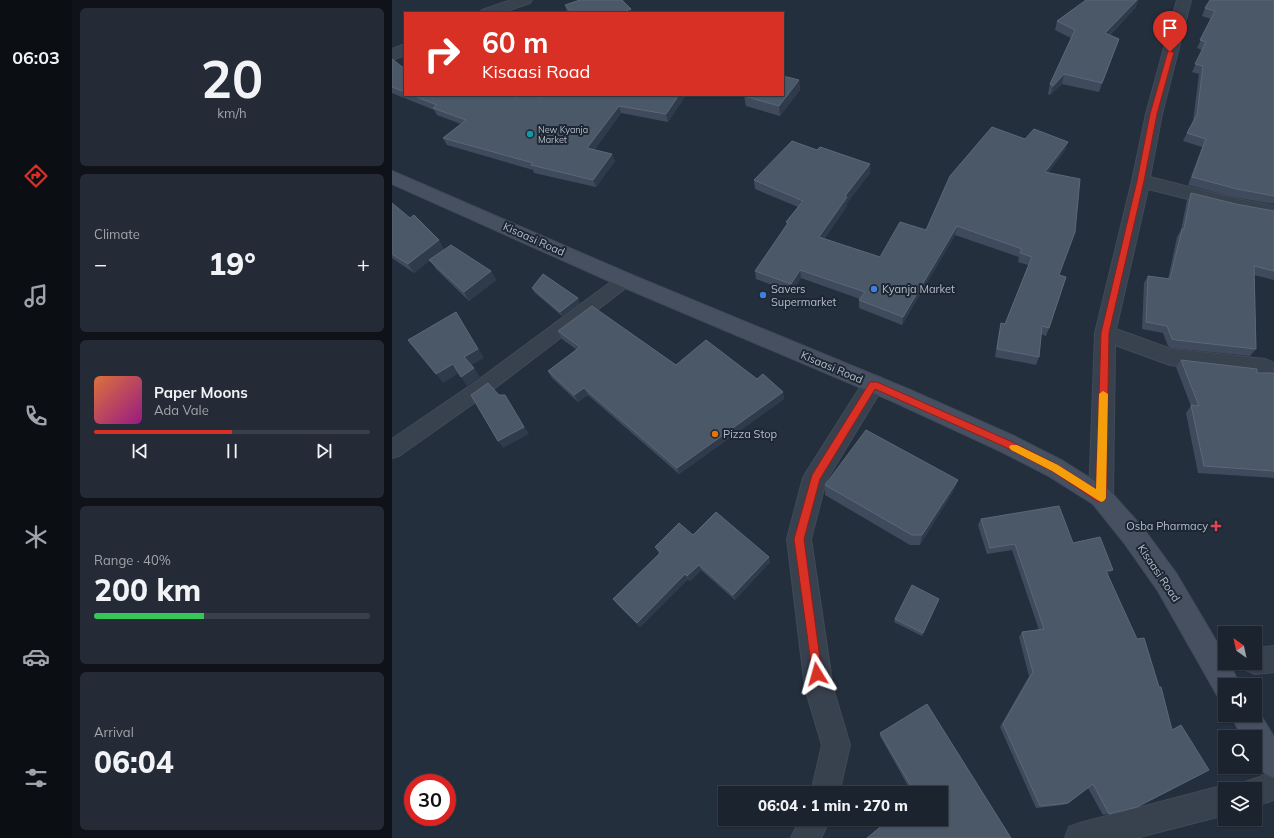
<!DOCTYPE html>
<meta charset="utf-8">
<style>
body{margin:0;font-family:Mulish,sans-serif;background:#242b36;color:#f1f3f6;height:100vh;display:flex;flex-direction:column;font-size:15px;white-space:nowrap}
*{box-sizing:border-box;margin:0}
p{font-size:13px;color:#a0a4aa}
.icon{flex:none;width:22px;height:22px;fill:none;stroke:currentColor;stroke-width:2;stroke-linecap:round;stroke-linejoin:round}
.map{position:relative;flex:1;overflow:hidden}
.side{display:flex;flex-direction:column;gap:8px;padding:8px;background:#0f1319;width:320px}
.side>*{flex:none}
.top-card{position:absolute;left:12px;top:12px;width:380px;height:84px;border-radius:0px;box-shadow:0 1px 3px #0004,0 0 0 1px #39404a;background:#d93025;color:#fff;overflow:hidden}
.needle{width:26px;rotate:327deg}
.fabs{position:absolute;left:826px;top:626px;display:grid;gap:8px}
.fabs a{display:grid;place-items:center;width:44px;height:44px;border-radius:0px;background:#1b232e;box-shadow:0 1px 3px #0004,0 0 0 1px #39404a;font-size:20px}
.speed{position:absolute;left:12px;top:774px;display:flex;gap:8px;font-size:20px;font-weight:700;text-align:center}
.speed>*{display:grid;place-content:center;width:52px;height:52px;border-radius:50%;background:#1b232e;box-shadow:0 1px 3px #0004,0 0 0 1px #39404a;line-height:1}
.speed .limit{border:6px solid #d22;background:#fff;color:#111}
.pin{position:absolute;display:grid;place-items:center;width:34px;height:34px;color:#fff;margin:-41px -17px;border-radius:50% 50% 50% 0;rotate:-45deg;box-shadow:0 0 4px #0007}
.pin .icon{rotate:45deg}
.me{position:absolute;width:44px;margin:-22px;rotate:352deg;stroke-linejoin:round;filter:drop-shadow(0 0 3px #0008)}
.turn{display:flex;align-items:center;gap:14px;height:84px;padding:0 12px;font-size:18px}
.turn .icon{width:52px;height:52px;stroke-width:2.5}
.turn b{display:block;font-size:28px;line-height:34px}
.big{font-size:30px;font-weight:800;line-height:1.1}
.side .card{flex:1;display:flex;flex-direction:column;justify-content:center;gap:6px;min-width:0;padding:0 14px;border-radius:6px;background:#242b36}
.side .dial{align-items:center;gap:0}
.dial b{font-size:52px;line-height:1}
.song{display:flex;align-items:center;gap:12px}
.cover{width:48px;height:48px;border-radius:6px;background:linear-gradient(135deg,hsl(20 70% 55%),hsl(310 70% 35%))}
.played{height:4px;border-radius:2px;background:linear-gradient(90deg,#d93025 50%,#39404a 50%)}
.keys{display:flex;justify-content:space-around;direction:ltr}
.heat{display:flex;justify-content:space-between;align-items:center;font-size:22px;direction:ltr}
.charge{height:6px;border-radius:3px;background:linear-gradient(90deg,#34c759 40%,#39404a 0)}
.trip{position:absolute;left:326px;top:786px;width:230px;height:40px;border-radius:0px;background:#1b232e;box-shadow:0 1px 3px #0004,0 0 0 1px #39404a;font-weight:800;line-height:40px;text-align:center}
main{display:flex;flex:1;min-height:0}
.menu{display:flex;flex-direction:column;width:72px;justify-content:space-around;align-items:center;background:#0b0e12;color:#a0a4aa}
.menu .icon{width:28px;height:28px}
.menu .current{color:#d93025}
.menu b{font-size:18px;color:#f1f3f6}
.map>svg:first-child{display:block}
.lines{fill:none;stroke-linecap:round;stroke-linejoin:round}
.lane-casing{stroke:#414a57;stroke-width:2}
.street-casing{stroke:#414a57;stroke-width:2}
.secondary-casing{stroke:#414a57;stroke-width:2}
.lane{fill:#38414e;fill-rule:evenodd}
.street{fill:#38414e;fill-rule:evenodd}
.secondary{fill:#465061;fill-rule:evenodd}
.wall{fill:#3f4b5c}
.shaded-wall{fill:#2f3b4b}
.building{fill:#4b5868;stroke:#5c6777}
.route{fill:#d93025;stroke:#8d1f18}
.slow{fill:#f59e0b}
.culture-dot{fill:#0f9aa8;stroke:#1d2633;stroke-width:1.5}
.shop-dot{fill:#3f7fe0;stroke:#1d2633;stroke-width:1.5}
.food-dot{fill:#e8710a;stroke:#1d2633;stroke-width:1.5}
.health-dot{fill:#e0444e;stroke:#1d2633;stroke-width:1.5}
.labels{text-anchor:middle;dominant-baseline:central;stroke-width:4;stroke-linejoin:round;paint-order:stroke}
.far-poi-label{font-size:9px;fill:#b4bcc9;stroke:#1d2633;text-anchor:start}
.street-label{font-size:11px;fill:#b4bcc9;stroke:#1d2633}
.poi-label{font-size:11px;fill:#b4bcc9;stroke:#1d2633;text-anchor:start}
</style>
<main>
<nav class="menu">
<b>06:03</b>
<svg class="icon current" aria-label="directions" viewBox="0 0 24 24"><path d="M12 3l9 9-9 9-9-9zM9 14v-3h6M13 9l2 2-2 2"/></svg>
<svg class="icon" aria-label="music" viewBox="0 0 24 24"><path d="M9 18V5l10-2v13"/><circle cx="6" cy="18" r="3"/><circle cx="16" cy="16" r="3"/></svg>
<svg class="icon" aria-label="phone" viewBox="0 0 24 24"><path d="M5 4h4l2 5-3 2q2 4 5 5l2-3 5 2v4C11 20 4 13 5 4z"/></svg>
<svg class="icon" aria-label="climate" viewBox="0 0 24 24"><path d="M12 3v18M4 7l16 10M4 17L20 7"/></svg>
<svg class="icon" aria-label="car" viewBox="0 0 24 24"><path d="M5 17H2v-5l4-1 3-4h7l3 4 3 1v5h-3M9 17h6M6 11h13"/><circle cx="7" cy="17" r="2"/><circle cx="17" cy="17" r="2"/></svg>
<svg class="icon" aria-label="filters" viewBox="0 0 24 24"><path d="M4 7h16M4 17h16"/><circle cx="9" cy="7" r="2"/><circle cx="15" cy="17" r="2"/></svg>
</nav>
<section class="side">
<div class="card dial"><b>20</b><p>km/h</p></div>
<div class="card"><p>Climate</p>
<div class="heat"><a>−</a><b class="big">19°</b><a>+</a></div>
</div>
<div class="card">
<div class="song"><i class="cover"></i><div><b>Paper Moons</b><p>Ada Vale</p></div></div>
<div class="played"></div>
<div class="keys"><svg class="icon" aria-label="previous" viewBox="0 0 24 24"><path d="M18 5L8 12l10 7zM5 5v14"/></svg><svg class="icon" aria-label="pause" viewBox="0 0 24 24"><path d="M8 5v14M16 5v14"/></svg><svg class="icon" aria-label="next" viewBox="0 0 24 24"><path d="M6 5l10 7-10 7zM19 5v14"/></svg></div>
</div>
<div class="card"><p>Range · 40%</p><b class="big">200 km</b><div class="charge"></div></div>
<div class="card"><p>Arrival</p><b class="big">06:04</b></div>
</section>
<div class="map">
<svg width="882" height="838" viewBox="0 0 882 838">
<rect width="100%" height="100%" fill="#242f3e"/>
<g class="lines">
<g class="lane-casing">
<path id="lane" d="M233 274 239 276 241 280 239 284 99 391 7 456 0 458V439L85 381 227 276Z"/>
</g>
<g class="street-casing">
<path id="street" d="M119 0H140L138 3 109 13H88L90 10Z
M785 0H799L770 114 758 177 840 198 882 206V218L840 210 756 189 724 329 779 349 873 359 880 362 882 365 880 374 873 377 778 365 723 345 721 497 717 504 709 508 701 504 697 497 703 333 740 181 754 114Z
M13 44V55L0 60V49Z
M482 375 490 378 493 384 434 481 419 539 441 688 458 745 447 793H419L430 745 413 688 395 539 411 478 415 471 474 378Z
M882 646V672L863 674 854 670 851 663H863V648Z
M882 772V800L863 806V789H850L853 782Z
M833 785 842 789H833V815L744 838H673L677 827 688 823Z
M408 819H438L429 838H399Z"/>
</g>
<g class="secondary-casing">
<path id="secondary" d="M0 171 240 275 516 389 622 436 671 461 717 490 751 528 784 573 833 656V663H837L848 685H833V698L825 695 766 591 733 544 701 504 655 475 606 450 500 401 226 285 0 184Z
M863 706 882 737V778C862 770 863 757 863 737H850L839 715H863Z"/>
</g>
<use href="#lane" class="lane"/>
<use href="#street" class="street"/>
<use href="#secondary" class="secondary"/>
</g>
<path class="wall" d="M882 0V204L840 197 796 185 810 147 791 141 801 121 807 74 800 72 810 50 805 48 819 19 810 16 813 8Z
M173 5 239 9 240 13H175Z
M744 7 718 35 727 39 707 92 670 84 658 95 656 94 658 84 679 38 663 30 665 21Z
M0 59 13 69V95H117L125 98H150L154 95H294L276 122 229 113 202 150 223 161 204 187 142 173 141 170 55 145 51 138 69 124 45 115 42 110 0 93Z
M407 80 408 90 388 116 354 106 352 96Z
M633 139 676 142 673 150 656 173 667 275 657 328 654 336 649 334 647 357 644 365 603 357 607 331 609 323 613 324 636 265 626 262 627 257 563 235 510 325 467 308V300L468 299 409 278 400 292 364 279 363 271 395 224 394 222 406 207 363 189 362 180 478 173 455 203V206L432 239 488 257 534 230Z
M799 193 844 204 882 211V280L862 275 864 349 858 356 779 348 776 346 771 333 750 329 752 283 756 276 776 279 785 237 789 230 795 200Z
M0 203 52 249 43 256 99 271 104 280 77 301 44 269 38 260 22 273 0 258Z
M140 288 188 303 170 316 143 293Z
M166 331 284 365 365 379 391 392 392 399 287 474 196 395 186 402 160 378 156 371 185 350 170 339Z
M789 360 865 373H882V478L806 473 794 413 799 406 784 367Z
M566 480 562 490 528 545H518L433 495V485Z
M589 519 681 543 716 575 745 807 711 815 696 788 676 803 671 805 644 808 608 727 637 676 627 637 630 632 647 630 620 550 595 554 586 525Z
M301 535 378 562 343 600 309 570 298 581 296 579 248 627 225 604 221 599 267 554 263 547Z
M547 599 530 636 502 622 503 619Z
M488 733 549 793H520L488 736Z"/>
<path class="shaded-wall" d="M745 0H747L744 7 710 42 713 33Z
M239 9 240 13H228Z
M727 39 724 48 707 92 710 83Z
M672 74 670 84 658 95 661 86Z
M407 80 408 90 388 116 387 106Z
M287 95H294L276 122 274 114Z
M227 106 229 113 197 156 195 148Z
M676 142 673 150 650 181 653 172Z
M220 154 223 161 204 187 201 180Z
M478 164V173L455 203V206L427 245V237L453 196Z
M565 226 563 235 510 325 511 317Z
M47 240 52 249 22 273 16 264Z
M408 270 409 278 400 292 399 284Z
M99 271 104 280 77 301 72 292Z
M186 298 188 303 170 316 168 312Z
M64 312 92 358 78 366 72 357Z
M61 364 67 373 51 383 44 374Z
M82 368 88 377 75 386 69 377Z
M192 388 196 395 186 402 182 395Z
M391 392 392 399 287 474 285 468Z
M113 395 137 434 111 448 106 441Z
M566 480 562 490 528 545 530 535Z
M377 557 378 562 343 600 341 595Z
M307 565 309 570 298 581 295 576Z
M721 570 716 575 714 571Z
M293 574 296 579 248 627 245 623Z"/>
<path class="building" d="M188 0H230L239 9 228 13H180L173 5Z
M694 0H745L713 33 727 39 710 83 672 74 661 86 658 84 683 30 665 21Z
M818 0H882V196L845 189 800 177 814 139 795 133 805 115 811 66 803 64 814 42 808 40 823 11 813 8Z
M0 59 13 69V92L0 87Z
M391 76 407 80 387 106 352 96 353 95H391Z
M20 95H117L125 98 128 95H139L150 98 154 95H287L274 114 227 106 195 148 220 154 201 180 139 165 141 163 51 138 74 120 41 108 45 105Z
M600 127 633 139 642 129 676 142 653 172 688 179 683 232 667 275 674 277 657 328 650 326 647 357 605 349 609 323 613 324 640 257 628 253 630 249 565 226 511 317 467 300 473 292 408 270 399 284 363 271 396 223 394 222 411 201 362 180 400 141 425 150 428 147 478 164 453 196 455 197 427 237 488 257 508 222 534 230 558 176Z
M799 193 844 204 882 211V271L862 266 864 349 784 340 780 339 775 326 754 322 756 276 778 279 790 229H792Z
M0 203 18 218 22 215 47 240 16 264 0 254Z
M59 245 99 271 72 292 37 260Z
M151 274 186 298 168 312 140 288Z
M200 306 284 365 314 340 365 379 371 374 391 392 285 468 192 388 182 395 156 371 188 347 166 331Z
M64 312 86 349 72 357 82 368 69 377 61 364 44 374 16 340Z
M789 360 865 369V373H882V471L812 466 799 405 807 406Z
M96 383 107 395H113L132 427 106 441 79 395Z
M474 430 566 480 530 535H520L433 485Z
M667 506 681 543 708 537 721 570 714 571 745 639 752 638 767 687H769L780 730 789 725 817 770 745 807 717 814 701 784 676 803 648 806 611 724 641 672 630 632 652 629 623 544 598 548 589 519Z
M324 512 377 557 341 595 307 565 295 576 293 574 245 623 221 599 269 552 263 547 287 523 301 535Z
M520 585 547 599 531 633 503 619Z
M535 704 619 838H475L498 819H549V793H523L488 733Z"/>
<path class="route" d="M776 51 782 52 765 114 752 181 717 333 714 498 712 501 709 502 705 501 660 471 611 446 483 389 428 479 412 539 430 674 429 678 425 680 421 678 402 539 420 475 478 382H485L618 441 666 465 704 489 709 333 745 181 758 114Z"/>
<path class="slow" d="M711 391 716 394 714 498 712 501 709 502 660 471 619 450 617 447 619 445H625L666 465 704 489 707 394Z"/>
<circle class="culture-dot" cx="138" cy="134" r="4"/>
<g class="shop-dot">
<circle cx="482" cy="289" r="4"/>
<circle cx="371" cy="295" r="4"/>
</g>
<circle class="food-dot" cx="323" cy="434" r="4"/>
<path class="health-dot" d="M822 520h4v4h4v4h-4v4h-4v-4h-4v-4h4z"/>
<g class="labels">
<g class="far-poi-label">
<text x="146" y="129">New Kyanja<tspan x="146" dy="10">Market</tspan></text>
</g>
<g class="street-label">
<text transform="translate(142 239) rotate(24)">Kisaasi Road</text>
<text transform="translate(440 367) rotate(23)">Kisaasi Road</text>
<text transform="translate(767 573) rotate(56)">Kisaasi Road</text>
</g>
<g class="poi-label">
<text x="379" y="289">Savers<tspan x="379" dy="13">Supermarket</tspan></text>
<text x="490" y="289">Kyanja Market</text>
<text x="331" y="434">Pizza Stop</text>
<text x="816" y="526" text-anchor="end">Osba Pharmacy</text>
</g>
</g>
</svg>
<div class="fabs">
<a><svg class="needle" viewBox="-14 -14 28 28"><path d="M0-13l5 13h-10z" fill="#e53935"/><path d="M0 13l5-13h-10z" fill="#a0a4aa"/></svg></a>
<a><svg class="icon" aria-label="sound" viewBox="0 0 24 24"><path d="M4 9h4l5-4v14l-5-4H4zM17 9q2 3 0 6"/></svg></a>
<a><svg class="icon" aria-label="search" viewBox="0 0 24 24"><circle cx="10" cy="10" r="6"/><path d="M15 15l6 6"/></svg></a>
<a><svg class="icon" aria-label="layers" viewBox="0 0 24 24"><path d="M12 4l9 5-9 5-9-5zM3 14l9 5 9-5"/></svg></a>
</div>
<div class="speed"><div class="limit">30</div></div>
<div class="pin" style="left:778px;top:52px;background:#d93025"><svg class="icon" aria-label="arrive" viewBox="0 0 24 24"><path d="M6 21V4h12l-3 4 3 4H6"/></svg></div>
<svg class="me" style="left:425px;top:674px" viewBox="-20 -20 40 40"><path d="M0-17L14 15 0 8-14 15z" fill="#d93025" stroke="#fff" stroke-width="4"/></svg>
<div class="trip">06:04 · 1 min · 270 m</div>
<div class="top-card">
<div class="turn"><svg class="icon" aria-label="right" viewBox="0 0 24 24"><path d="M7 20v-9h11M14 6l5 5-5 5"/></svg><div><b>60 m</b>Kisaasi Road</div></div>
</div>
</div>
</main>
